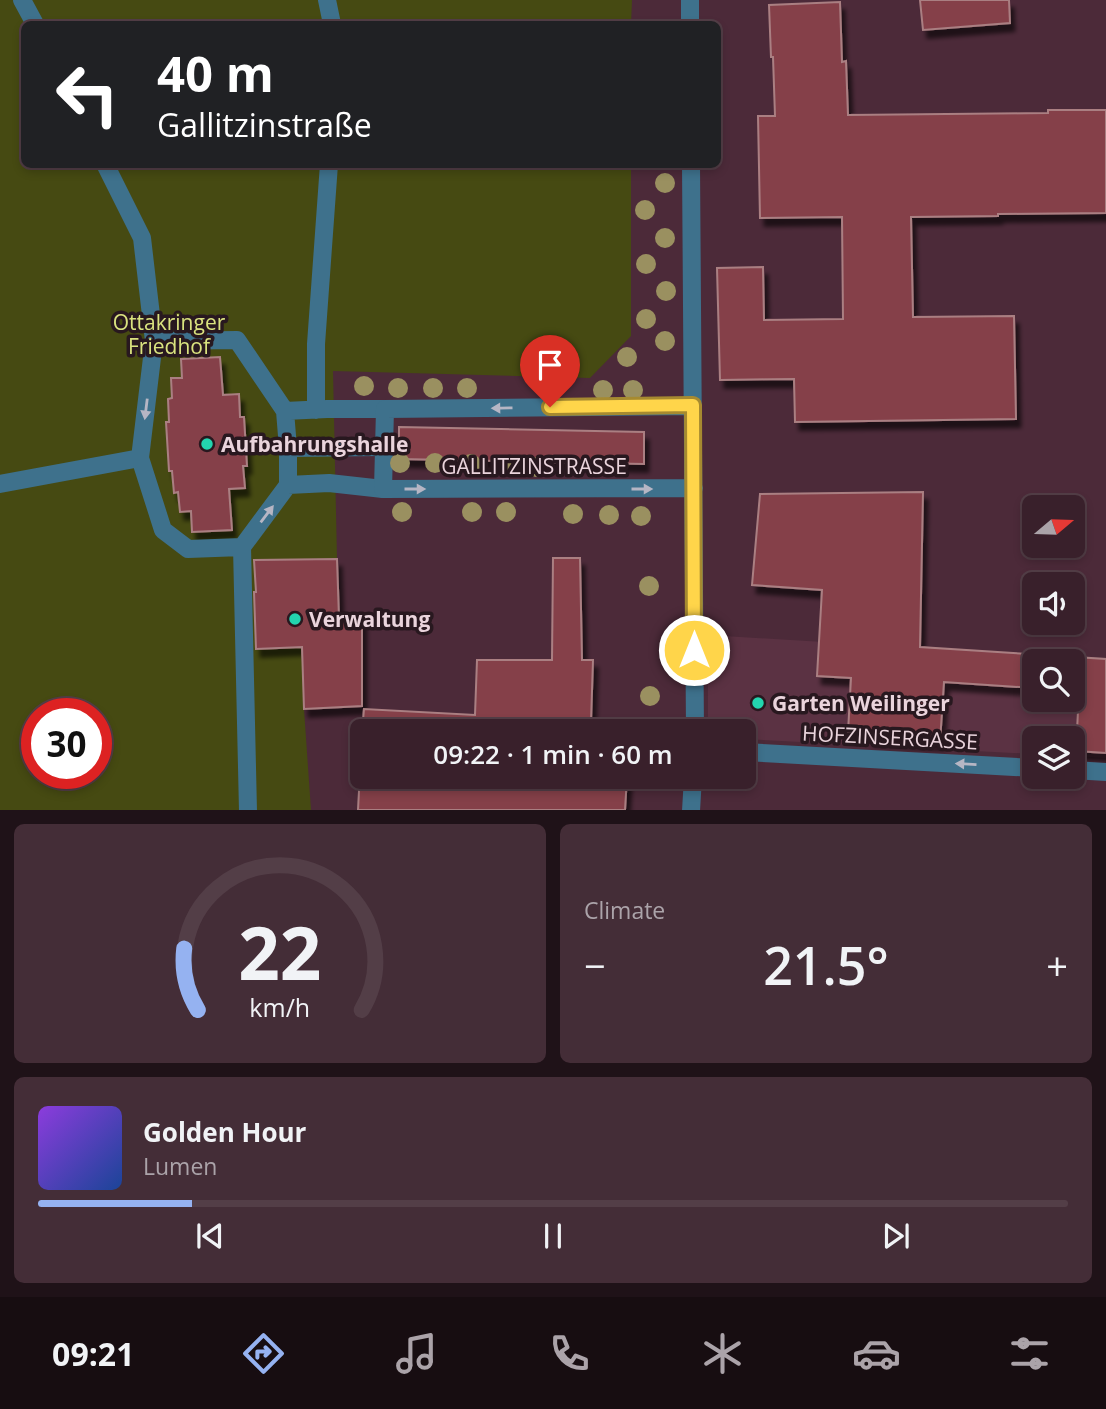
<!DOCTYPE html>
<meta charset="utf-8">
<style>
body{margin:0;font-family:"Open Sans",sans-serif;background:#442d37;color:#f1f3f6;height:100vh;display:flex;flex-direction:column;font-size:26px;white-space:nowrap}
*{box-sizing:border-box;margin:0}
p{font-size:23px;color:#aba3a9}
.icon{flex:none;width:38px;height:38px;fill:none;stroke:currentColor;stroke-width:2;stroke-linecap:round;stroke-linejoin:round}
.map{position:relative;height:810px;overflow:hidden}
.details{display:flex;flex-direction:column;gap:14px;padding:14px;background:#1f1218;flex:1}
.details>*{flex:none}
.top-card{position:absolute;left:21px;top:21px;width:700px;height:147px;border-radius:10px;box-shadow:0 4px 10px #0003,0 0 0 2px #533e47;background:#202124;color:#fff;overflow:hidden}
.needle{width:46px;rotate:71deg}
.tools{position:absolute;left:1022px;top:495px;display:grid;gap:14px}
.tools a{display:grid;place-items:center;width:63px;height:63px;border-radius:10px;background:#39202b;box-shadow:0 4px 10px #0003,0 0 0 2px #533e47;font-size:35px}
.speed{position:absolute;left:21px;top:698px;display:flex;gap:14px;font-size:35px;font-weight:700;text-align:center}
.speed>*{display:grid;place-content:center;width:91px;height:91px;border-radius:50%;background:#39202b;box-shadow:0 4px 10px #0003,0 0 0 2px #533e47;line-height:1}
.speed .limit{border:10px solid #d22;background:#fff;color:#111}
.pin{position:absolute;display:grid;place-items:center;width:60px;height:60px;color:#fff;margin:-72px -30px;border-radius:50% 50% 50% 0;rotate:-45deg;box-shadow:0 0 7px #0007}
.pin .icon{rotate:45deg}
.me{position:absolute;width:77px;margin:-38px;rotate:0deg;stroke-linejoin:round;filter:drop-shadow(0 0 5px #0008)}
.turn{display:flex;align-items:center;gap:24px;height:147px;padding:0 21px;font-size:32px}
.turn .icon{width:91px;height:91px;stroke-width:2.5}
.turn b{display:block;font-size:49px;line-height:60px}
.big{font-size:52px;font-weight:600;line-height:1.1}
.details .card{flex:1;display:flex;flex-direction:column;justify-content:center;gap:10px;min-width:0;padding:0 24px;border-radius:10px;background:#442d37}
.details .dial{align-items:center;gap:0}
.dial svg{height:182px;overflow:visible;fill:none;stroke:#533e47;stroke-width:7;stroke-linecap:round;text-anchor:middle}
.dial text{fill:#f1f3f6;stroke:none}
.song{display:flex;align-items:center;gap:21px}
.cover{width:84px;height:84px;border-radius:10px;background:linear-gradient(135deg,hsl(270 70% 55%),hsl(220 70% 35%))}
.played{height:7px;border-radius:4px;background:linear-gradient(90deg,#95b2f1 15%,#533e47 15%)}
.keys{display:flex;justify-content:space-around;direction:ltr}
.heat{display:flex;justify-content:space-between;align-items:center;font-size:38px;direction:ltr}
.details .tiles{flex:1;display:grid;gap:14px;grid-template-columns:1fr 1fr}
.card:last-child{grid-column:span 2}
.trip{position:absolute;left:350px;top:719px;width:406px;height:70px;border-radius:10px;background:#39202b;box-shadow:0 4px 10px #0003,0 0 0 2px #533e47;font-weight:600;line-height:70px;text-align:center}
.tab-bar{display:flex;height:112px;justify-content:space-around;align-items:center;background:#170d11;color:#aba3a9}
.tab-bar .icon{width:49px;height:49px}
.tab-bar .selected{color:#95b2f1}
.tab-bar b{font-size:32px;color:#f1f3f6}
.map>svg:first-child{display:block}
.built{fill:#5b3243;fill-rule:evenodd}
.green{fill:#464a12;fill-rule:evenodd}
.building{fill:#85404a;stroke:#aa7f82;stroke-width:2;filter:url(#shadow)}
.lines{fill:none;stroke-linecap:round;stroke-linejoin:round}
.lane{stroke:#3e718c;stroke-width:18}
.street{stroke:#3e718c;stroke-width:18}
.tree{fill:#9a9060}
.oneway{fill:#b6b6c4}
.route-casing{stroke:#a68a30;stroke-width:18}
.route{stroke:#ffd54a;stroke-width:12}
.poi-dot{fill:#23d5af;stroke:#28181f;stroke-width:2.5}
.labels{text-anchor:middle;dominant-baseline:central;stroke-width:7;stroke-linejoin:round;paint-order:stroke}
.park-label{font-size:21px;fill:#dae37f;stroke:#28181f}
.poi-label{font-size:21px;font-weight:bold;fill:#ead4dc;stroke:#28181f;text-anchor:start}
.street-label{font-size:21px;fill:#ead4dc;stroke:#28181f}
</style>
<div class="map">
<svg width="1106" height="811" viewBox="0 0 1106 811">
<defs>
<filter id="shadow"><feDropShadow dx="4.5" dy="8" stdDeviation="2" flood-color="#0009"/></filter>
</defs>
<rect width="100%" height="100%" fill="#4c2a39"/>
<path class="built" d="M708 635 1106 659V758L1073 756V738H1034V754L744 739V732H708ZM1034 662H1073V700H1034Z"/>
<path class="green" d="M0 0H632L631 24H24V164L631 165V336L590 378 333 371 337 559 342 707 304 709 311 810H0ZM37 714H96V774H37Z"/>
<path class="building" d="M920 0H1009L1010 23 923 30Z
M840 2 842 62 846 61 848 115 1048 113V110H1106V213L998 214V216L911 217 913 317 1014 316 1016 419 795 422 794 379 720 380 717 268 763 267 764 320 843 319 842 217 760 218 758 116H775L773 57H771L769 5Z
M220 357 223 395 239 394 240 417H244L247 466H243L245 488 229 489 232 530 192 532 191 511 180 512 178 492 174 493 172 471H169L166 422H169L168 399 172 398 171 378H182L181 359Z
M399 427 644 432V464L399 459Z
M923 492 920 647 1106 659V753L1076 751 1079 691H1073V662H1034V688L944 682 940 742 870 738 871 734 848 732 851 678 817 676 822 590 752 585 760 494Z
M553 558H580L582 660H593L591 722 630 724 629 732H362L364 709 475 715 477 660H552Z
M337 559 339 618H362V706L304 709 302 647 256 649 254 592H256L254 560Z
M362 734V777H627L625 810H358Z"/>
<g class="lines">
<path class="lane" d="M22 0 35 24
M327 0 332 24
M105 164 142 238 154 341 140 458 163 530 188 549 242 547 288 485V448L285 411 237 340 154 341
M316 410V344L329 164
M285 411 327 409H385
M288 448 384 447
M0 484 140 458
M288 485 329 483 383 489
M242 547 248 811"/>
<path class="street" d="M690 0V24
M691 164 695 732
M693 406 385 409 383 489 694 488
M744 752 1034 768
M1073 770 1106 772
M691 811 693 777"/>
</g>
<g class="tree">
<circle cx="665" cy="183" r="10"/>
<circle cx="645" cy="210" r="10"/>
<circle cx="665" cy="238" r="10"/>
<circle cx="646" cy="264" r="10"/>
<circle cx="666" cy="291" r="10"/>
<circle cx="646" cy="319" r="10"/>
<circle cx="665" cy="341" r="10"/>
<circle cx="627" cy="357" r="10"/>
<circle cx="364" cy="386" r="10"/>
<circle cx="398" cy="388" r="10"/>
<circle cx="433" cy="388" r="10"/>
<circle cx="467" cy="388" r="10"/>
<circle cx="603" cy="390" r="10"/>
<circle cx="633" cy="390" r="10"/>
<circle cx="400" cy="463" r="10"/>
<circle cx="435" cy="463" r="10"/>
<circle cx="471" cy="464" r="10"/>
<circle cx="502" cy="465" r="10"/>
<circle cx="536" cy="467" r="10"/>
<circle cx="402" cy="512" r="10"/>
<circle cx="472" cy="512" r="10"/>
<circle cx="506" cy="512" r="10"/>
<circle cx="573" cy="514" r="10"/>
<circle cx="609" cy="515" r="10"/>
<circle cx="641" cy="516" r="10"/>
<circle cx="649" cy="586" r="10"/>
<circle cx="650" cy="696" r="10"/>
</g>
<defs><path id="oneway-solid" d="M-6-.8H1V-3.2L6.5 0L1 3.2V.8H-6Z" transform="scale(1.75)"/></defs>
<g class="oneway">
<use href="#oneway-solid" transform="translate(502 408) rotate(179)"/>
<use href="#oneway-solid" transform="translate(146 409) rotate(97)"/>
<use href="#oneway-solid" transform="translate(415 489)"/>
<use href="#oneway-solid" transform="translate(642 489)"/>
<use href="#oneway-solid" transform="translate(267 514) rotate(-53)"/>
<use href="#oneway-solid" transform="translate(966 764) rotate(-177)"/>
</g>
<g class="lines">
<g class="route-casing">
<path id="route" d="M550 407 693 405 694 650"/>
</g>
<use href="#route" class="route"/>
</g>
<g class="poi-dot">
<circle cx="207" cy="444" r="7"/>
<circle cx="295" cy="619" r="7"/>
<circle cx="758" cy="703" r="7"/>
</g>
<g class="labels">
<g class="park-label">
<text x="169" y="322">Ottakringer<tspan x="169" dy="24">Friedhof</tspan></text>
</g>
<g class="poi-label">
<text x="221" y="444">Aufbahrungshalle</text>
<text x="309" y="619">Verwaltung</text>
<text x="772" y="703">Garten Weilinger</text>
</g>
<g class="street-label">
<text x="534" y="466">GALLITZINSTRASSE</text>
<text transform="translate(890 737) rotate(3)">HOFZINSERGASSE</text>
</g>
</g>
</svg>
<div class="tools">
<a><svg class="needle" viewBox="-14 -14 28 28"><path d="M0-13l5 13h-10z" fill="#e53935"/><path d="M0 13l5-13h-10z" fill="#aba3a9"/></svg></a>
<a><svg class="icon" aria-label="sound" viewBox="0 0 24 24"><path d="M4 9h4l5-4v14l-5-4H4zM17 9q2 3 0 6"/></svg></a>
<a><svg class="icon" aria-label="search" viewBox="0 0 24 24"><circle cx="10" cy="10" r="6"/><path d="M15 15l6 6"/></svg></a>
<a><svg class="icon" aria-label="layers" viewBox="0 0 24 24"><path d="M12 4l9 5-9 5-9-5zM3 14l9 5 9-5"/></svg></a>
</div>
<div class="speed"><div class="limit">30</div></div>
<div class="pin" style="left:550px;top:407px;background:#d93025"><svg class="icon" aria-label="arrive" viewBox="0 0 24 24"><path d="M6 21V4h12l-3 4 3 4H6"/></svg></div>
<svg class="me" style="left:694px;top:650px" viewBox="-20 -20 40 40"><circle r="17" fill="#ffd54a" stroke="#fff" stroke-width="3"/><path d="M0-11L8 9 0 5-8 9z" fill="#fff"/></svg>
<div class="trip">09:22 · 1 min · 60 m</div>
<div class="top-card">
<div class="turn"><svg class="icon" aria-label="left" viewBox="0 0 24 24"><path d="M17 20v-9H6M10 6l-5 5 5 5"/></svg><div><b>40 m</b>Gallitzinstraße</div></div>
</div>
</div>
<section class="details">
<div class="tiles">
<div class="card dial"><svg viewBox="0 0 100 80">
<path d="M14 69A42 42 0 1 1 86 69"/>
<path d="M14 69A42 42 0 0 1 8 42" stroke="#95b2f1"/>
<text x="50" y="56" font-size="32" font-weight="700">22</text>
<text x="50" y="72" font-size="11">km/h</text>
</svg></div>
<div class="card"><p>Climate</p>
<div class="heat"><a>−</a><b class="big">21.5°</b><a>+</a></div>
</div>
<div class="card">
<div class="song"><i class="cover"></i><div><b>Golden Hour</b><p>Lumen</p></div></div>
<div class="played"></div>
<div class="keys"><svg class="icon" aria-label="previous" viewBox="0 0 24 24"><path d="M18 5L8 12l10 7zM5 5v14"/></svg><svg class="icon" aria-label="pause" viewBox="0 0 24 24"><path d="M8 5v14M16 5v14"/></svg><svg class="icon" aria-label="next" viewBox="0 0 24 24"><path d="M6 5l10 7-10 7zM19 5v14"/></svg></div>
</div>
</div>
</section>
<nav class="tab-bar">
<b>09:21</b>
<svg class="icon selected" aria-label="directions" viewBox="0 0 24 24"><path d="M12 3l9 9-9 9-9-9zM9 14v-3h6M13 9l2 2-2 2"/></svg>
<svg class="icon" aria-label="music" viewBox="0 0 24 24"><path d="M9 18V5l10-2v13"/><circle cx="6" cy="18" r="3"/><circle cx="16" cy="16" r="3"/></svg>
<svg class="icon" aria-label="phone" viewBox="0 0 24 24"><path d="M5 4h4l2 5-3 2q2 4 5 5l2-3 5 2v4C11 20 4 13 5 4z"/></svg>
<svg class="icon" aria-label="climate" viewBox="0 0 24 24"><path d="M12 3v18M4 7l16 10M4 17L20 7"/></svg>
<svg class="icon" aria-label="car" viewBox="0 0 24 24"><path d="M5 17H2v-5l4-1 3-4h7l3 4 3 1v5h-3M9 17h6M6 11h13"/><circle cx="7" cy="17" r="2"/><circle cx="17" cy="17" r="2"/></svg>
<svg class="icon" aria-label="filters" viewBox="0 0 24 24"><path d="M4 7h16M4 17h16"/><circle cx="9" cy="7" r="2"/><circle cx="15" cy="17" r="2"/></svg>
</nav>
